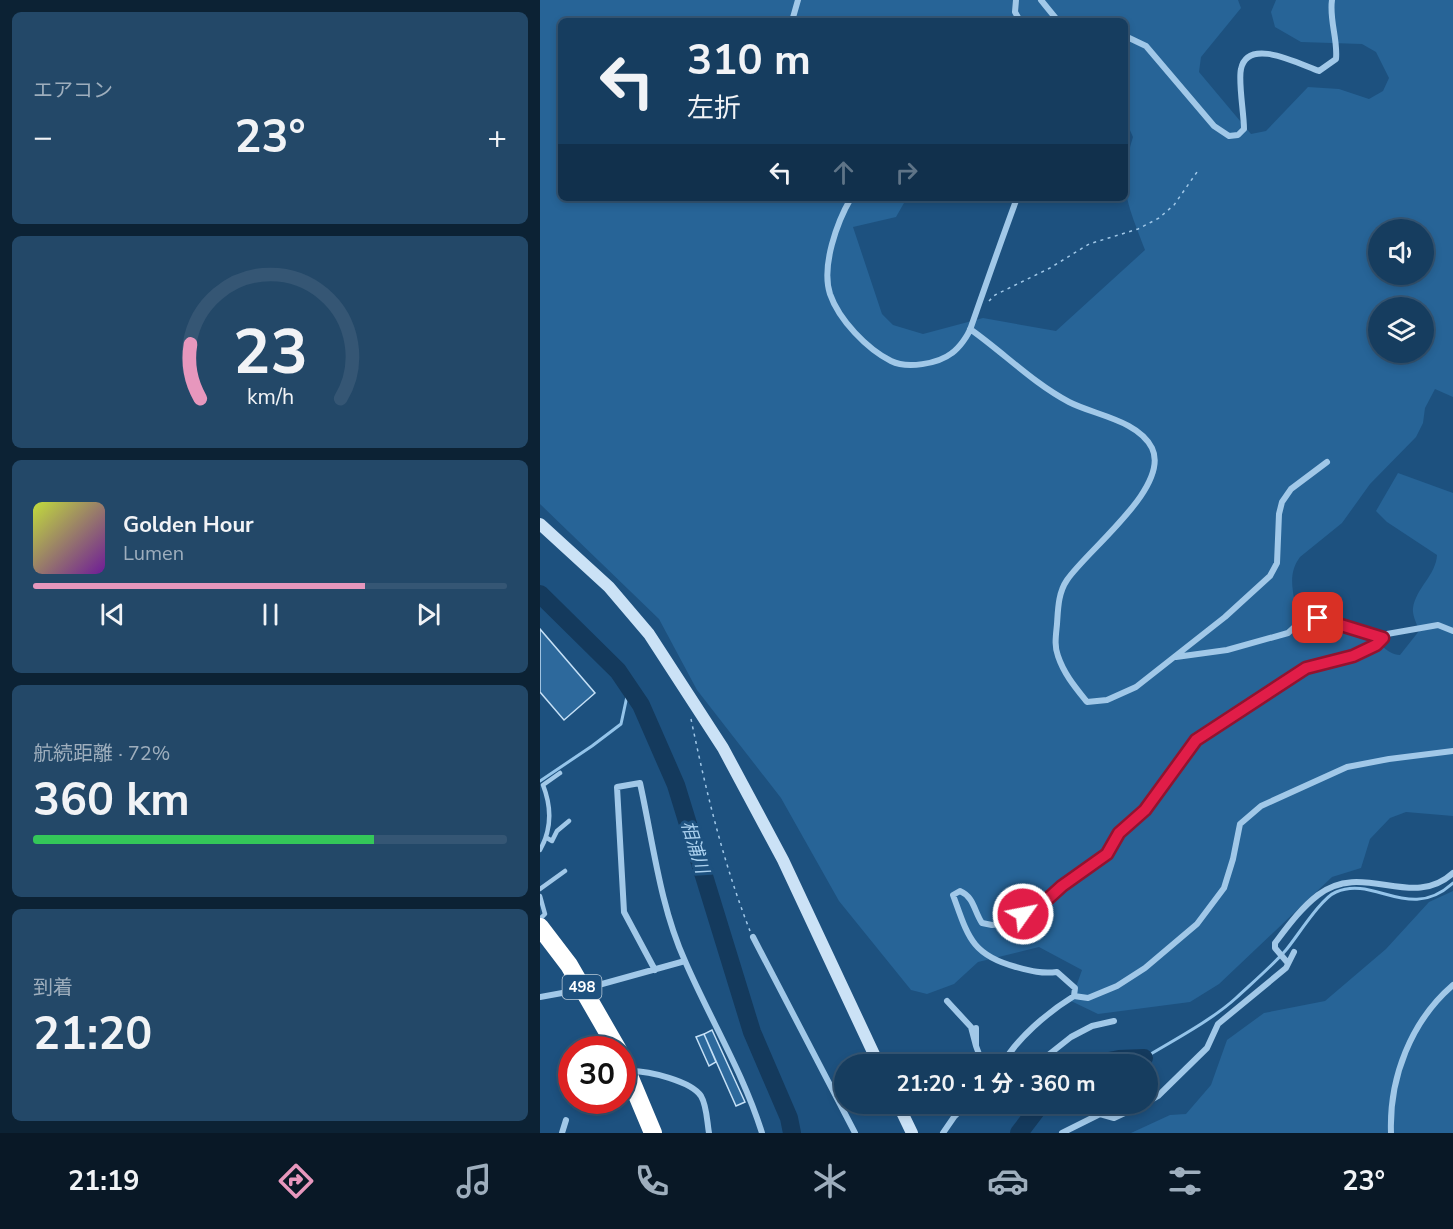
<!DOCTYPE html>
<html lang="ja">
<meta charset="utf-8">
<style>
body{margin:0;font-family:"Nunito Sans","Noto Sans JP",sans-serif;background:#234868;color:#f1f3f6;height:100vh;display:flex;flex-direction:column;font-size:22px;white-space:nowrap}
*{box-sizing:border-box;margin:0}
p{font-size:20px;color:#9eaebd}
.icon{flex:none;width:33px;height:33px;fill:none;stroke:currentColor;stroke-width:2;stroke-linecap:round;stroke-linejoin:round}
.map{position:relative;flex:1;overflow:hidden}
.sheet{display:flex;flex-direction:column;gap:12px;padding:12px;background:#0c2234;width:540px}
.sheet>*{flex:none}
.banner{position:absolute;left:18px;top:18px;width:570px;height:183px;border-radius:9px;box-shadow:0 3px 9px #0003,0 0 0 2px #355674;background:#163d5f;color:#f1f3f6;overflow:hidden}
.controls{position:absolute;left:828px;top:219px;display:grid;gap:12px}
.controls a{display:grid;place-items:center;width:66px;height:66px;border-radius:50%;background:#163d5f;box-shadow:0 3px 9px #0003,0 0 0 2px #355674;font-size:30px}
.speed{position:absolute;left:18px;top:1036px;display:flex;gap:12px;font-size:30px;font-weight:700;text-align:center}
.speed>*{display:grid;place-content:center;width:78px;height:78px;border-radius:50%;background:#163d5f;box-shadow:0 3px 9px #0003,0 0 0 2px #355674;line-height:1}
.speed .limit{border:9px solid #d22;background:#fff;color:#111}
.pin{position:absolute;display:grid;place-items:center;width:51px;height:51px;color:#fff;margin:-26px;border-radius:12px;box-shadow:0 3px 9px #0006}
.me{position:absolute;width:66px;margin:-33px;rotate:57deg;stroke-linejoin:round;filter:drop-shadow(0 0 4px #0008)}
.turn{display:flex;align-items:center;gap:21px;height:126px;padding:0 30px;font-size:27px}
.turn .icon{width:78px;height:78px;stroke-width:2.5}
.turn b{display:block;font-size:42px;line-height:51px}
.lanes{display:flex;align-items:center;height:57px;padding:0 30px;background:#0003;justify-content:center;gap:30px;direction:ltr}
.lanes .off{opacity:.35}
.big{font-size:45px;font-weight:700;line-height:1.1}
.sheet .card{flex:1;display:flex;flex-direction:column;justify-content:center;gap:9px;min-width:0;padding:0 21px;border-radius:9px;background:#234868}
.sheet .dial{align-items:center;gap:0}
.dial svg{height:156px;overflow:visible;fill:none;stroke:#355674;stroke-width:7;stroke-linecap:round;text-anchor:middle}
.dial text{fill:#f1f3f6;stroke:none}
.song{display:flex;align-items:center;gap:18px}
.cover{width:72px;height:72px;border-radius:9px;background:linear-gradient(135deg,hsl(70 70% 55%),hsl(280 70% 35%))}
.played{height:6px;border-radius:3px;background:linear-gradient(90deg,#e797bd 70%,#355674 70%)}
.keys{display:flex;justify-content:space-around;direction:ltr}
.heat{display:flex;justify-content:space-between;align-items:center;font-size:33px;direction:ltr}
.charge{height:9px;border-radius:4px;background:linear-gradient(90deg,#34c759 72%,#355674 0)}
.trip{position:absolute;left:294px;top:1054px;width:324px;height:60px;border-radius:30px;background:#163d5f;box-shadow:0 3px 9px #0003,0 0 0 2px #355674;font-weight:700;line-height:60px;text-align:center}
.dock{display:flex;height:96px;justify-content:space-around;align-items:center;background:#091826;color:#9eaebd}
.dock .icon{width:42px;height:42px}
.dock .current{color:#e797bd}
.dock b{font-size:27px;color:#f1f3f6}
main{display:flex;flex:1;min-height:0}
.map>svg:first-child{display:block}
.green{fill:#276497;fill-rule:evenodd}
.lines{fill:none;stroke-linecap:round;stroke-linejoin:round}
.stream{stroke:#94c4ea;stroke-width:3}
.river{stroke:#143a5d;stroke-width:18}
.building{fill:#2d699c;stroke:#c5e0f6;stroke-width:1.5}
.path{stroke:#a1c8e8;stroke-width:1.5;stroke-dasharray:3 4.5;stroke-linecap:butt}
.lane{stroke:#a1c8e8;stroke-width:4.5}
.street{stroke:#a1c8e8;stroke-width:6}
.secondary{stroke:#cbe2f6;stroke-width:12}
.highway{stroke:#fff;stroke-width:18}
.route-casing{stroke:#92132f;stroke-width:15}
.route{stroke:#e11d48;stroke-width:10}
.labels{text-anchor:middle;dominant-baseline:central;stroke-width:6;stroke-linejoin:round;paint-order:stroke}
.shield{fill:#1d517f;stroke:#bbcbd9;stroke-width:1.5}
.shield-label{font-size:15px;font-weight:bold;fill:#fff}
.water-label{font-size:18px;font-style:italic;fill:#acd2f0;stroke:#1d517f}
</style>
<main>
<section class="sheet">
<div class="card"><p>エアコン</p>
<div class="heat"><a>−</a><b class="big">23°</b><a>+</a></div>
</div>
<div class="card dial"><svg viewBox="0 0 100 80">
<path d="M14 69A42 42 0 1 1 86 69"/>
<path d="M14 69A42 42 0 0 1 9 41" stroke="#e797bd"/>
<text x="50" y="56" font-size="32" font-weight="700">23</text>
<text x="50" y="72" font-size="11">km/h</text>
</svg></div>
<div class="card">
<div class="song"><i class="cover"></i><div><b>Golden Hour</b><p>Lumen</p></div></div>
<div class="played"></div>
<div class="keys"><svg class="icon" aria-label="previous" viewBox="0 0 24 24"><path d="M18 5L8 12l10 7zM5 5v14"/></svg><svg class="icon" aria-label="pause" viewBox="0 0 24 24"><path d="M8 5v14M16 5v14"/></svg><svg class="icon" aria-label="next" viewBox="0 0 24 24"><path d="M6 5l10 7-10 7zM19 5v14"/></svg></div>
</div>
<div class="card"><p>航続距離 · 72%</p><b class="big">360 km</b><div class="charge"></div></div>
<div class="card"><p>到着</p><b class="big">21:20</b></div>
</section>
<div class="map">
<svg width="913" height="1133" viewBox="0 0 913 1133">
<rect width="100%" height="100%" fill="#1d517f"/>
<path class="green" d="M0 0H698L701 8 661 57 659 72 711 134 726 131 768 87 799 89 829 99 843 91 849 78 836 52 822 44 761 42 735 27 731 12 736 0H913V397L895 389 885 408 883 423 876 437 830 484 802 523 760 557C752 568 751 578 753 592 758 636 798 625 829 637 841 642 846 654 860 655L879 631C877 624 872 615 873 608 876 588 896 575 897 555L847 522 836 511 858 473 913 493V816L866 812 850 818 830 839 821 868 792 877 679 984 650 1002 558 1014 531 1001 542 970 499 947 438 962 414 984 387 994 371 990 299 901 241 798 157 690 119 619 0 504ZM21 21H585V119L593 137C577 187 588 204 605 250L516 331 443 318 383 334 353 325 342 314 313 227 356 217 364 203 361 198H21ZM838 230H884V274H838ZM838 308H884V352H838Z
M913 891V1133H591L630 1115 646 1114 671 1085 687 1040 724 1013 785 1001 846 949 889 902Z"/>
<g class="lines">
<path class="stream" d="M0 781 52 746 81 724 89 687
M604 1058C632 1041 672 1020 696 998 712 983 731 967 746 950 757 937 781 898 796 892 835 875 869 923 913 883"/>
<path class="river" d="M0 594 78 671 101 705 136 785 212 1032 249 1118 252 1133
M548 1065 579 1059 604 1058
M479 1133 501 1104"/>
</g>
<path class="building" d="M0 629 55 693 24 720 0 692Z
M172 1030 205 1102 196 1106 164 1034Z
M164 1034 176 1062 169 1066 156 1037Z"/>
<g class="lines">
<path class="path" d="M449 301 455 295 510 268 549 244 598 229 619 218 634 205 657 172
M151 719C166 791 183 862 210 931"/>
<path class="lane" d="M7 838 12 841 17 831 29 821
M0 850C12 829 12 808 3 785L20 773
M0 889 25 871
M0 896 5 914 0 919"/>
<path class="street" d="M476 0 475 12 480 21
M501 0 518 21
M252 21 258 0
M585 36 606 46 674 126 689 136 698 135 704 129C704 114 698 81 701 69 708 36 761 65 779 71L796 59C798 39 789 20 792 0
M311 198C297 222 281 266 290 294 299 320 327 349 351 361 367 369 398 364 412 353 419 348 428 336 431 327 446 284 461 241 477 198
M430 329C464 353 493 383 529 402 554 415 598 420 612 448 631 487 547 550 527 580 518 593 518 610 517 624 516 635 514 646 518 656 524 674 535 687 547 702L567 700 596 687 685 617 730 576 737 563 739 514 742 502 751 489 787 462
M636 657 687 650 748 633 762 620 778 618 843 638
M213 937 315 1133
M747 962 735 948V943C748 926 761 908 778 895 823 860 872 911 913 873
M115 970 84 912 77 787 100 783C113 842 120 906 145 961 170 1019 203 1072 222 1133
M534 996 535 988 517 972C502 974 491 971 476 967 431 955 428 936 413 895L420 891C434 897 434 911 442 923L452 925 467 923 500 906 522 886 567 854 579 833 605 810 656 740 736 687 766 668 813 656 836 645 847 634 898 625 913 631
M0 997 44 989 145 961
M407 1001 431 1027 436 1046
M436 1028V1046L443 1065
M462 1065C476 1039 508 1012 534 996L548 998 577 986 605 968 657 924 684 888 693 859 700 824 721 806 807 767 849 759 913 751
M480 1065 507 1056 531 1037 552 1026 574 1021
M91 1071C109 1071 151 1081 161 1096 167 1106 167 1122 169 1133
M608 1102 618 1096 667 1048 678 1024 746 968 754 952
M22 1133 26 1120
M403 1133 414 1117 427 1104
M522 1133 560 1114 574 1118 604 1104
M851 1133C849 1078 871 1021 913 985"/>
<path class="secondary" d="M0 524 69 587 109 634 183 748 243 860 339 1065
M358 1104 372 1133"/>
<path class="highway" d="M0 927 29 965 78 1050
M82 1059 113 1133"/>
</g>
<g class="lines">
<g class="route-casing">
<path id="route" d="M483 914 500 906 522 886 567 854 579 833 605 810 656 740 766 668 813 656 836 645 843 638 778 618"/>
</g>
<use href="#route" class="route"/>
</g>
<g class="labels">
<rect class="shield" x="22.5" y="975" width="39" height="24" rx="4.5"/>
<g class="shield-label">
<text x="42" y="987">498</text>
</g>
<g class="water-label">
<text transform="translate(155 847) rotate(73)">相浦川</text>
</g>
</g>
</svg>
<div class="controls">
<a><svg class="icon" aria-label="sound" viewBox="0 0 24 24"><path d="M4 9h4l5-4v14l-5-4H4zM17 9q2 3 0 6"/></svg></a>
<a><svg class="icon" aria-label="layers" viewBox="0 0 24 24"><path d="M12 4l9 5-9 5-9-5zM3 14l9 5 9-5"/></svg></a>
</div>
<div class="speed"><div class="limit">30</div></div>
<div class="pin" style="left:778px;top:618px;background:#d93025"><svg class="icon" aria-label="arrive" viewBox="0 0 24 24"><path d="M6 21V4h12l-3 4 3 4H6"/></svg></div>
<svg class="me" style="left:483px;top:914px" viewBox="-20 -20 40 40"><circle r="17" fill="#e11d48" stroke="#fff" stroke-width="3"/><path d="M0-11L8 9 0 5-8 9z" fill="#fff"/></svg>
<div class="trip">21:20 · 1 分 · 360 m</div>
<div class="banner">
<div class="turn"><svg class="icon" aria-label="left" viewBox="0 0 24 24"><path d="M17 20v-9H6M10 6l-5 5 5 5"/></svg><div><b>310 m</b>左折</div></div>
<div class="lanes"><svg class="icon" aria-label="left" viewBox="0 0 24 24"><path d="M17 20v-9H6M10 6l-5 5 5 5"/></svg><svg class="icon off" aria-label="ahead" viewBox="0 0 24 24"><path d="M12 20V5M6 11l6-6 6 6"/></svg><svg class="icon off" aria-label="right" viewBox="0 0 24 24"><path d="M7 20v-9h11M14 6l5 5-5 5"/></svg></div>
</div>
</div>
</main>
<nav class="dock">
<b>21:19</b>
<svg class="icon current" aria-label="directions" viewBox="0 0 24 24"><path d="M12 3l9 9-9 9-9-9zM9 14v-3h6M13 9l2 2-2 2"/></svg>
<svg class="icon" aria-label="music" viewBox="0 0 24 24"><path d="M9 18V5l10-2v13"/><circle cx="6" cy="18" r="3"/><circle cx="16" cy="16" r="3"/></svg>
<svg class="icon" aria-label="phone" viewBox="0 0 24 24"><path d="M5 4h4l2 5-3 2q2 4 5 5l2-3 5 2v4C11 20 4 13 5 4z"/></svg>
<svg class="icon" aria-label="climate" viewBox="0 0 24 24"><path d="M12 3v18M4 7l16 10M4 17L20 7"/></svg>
<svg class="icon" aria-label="car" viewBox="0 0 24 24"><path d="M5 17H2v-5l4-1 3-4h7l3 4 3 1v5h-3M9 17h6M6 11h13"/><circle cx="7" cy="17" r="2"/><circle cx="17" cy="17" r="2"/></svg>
<svg class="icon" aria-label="filters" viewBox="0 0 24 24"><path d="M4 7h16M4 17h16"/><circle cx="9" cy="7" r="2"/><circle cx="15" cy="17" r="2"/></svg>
<b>23°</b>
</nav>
